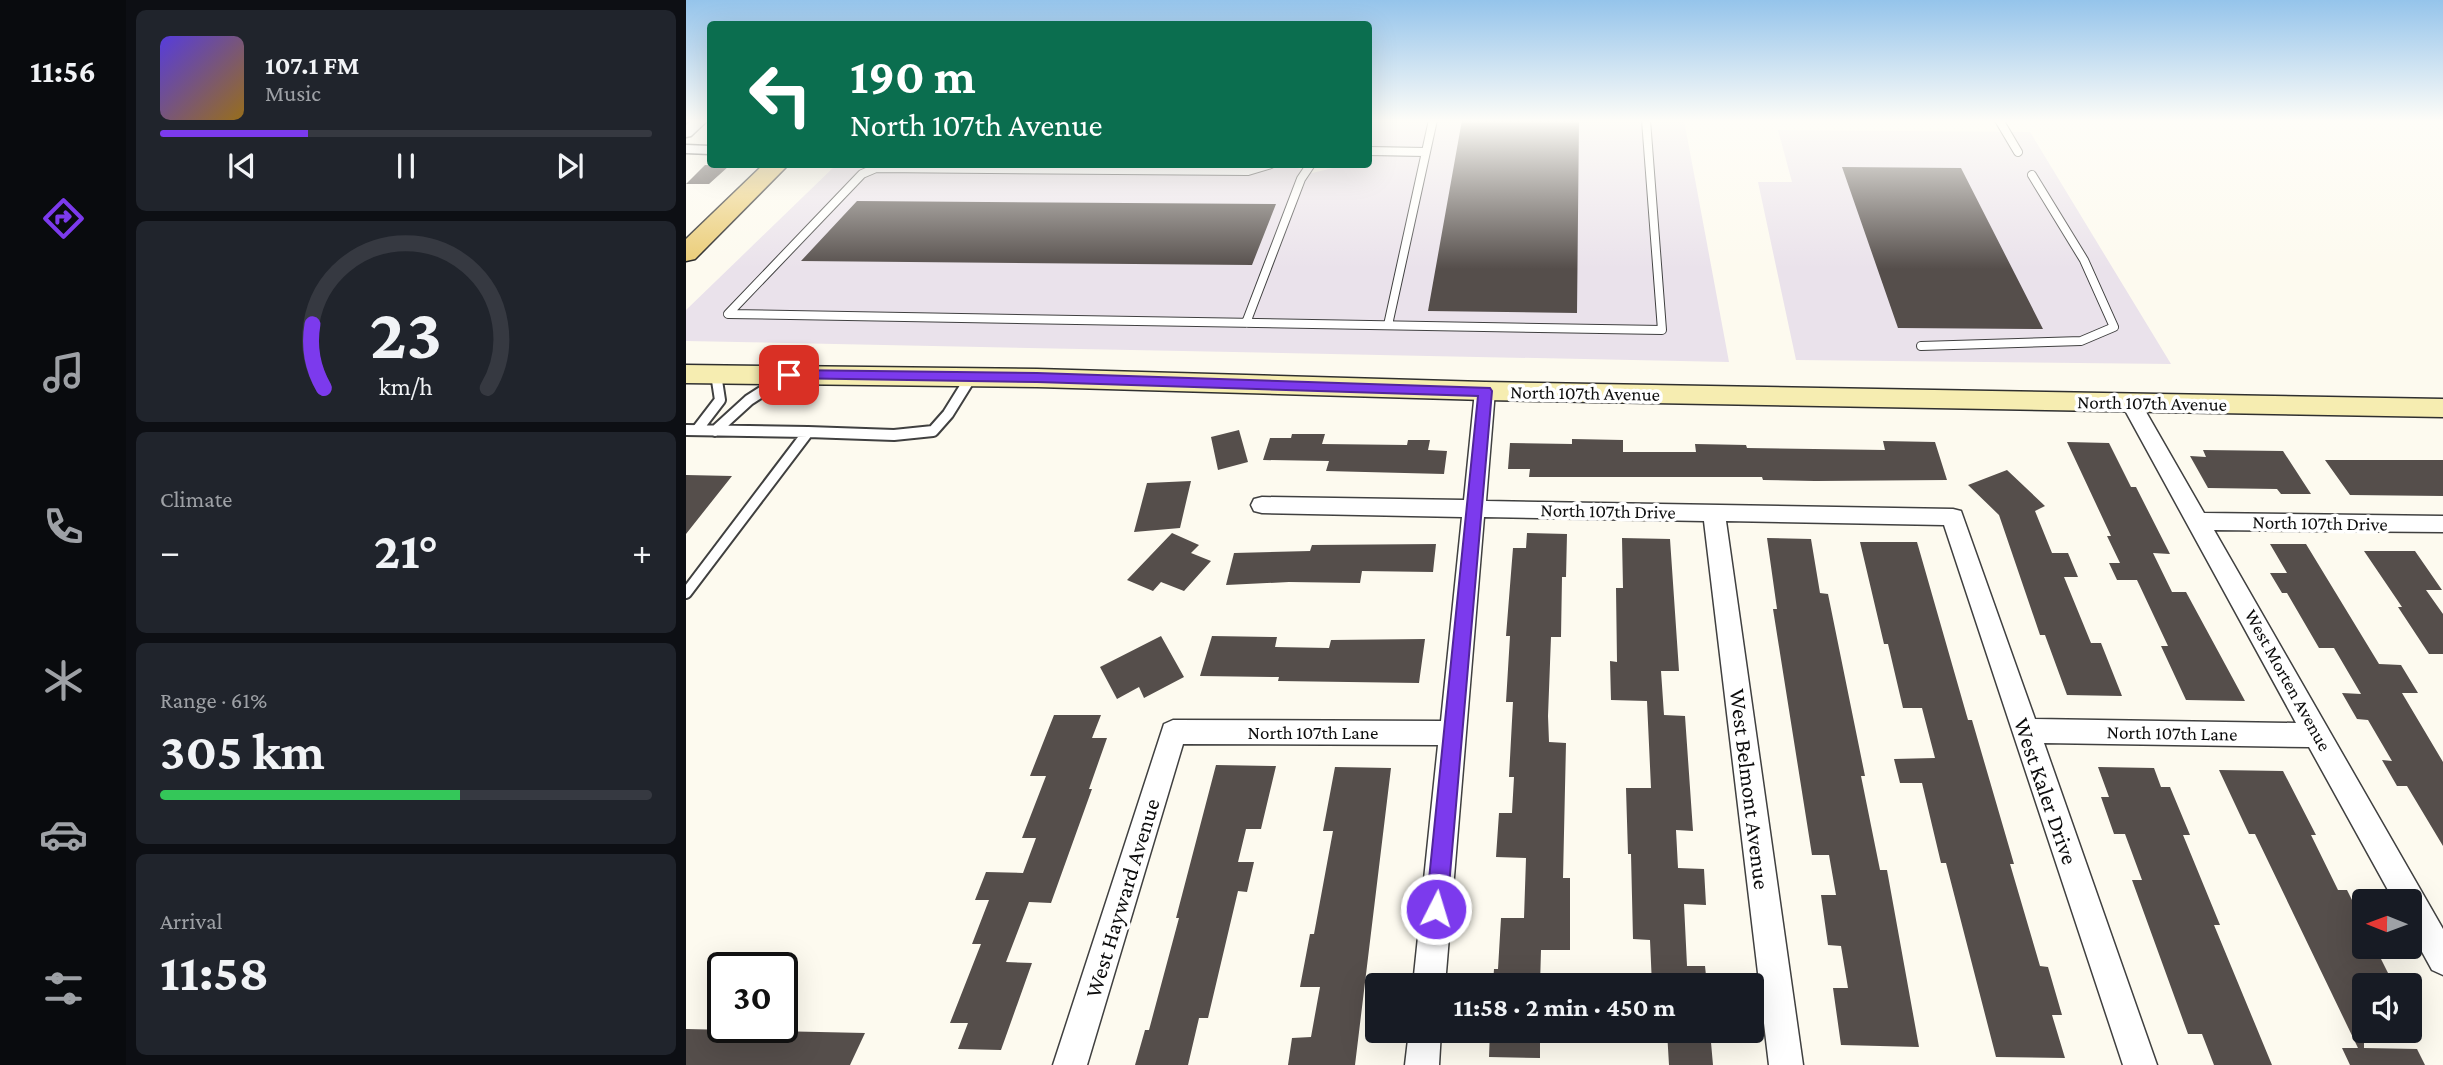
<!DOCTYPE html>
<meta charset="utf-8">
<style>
body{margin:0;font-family:"Crimson Pro",serif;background:#20242c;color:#f1f3f6;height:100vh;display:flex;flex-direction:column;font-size:26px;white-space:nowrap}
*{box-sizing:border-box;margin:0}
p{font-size:23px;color:#9ea1a6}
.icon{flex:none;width:38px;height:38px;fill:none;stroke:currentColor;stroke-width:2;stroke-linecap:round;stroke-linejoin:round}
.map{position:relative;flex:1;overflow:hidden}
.panel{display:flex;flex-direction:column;gap:10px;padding:10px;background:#0d0f14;width:560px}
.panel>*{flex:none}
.hud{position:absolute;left:21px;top:21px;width:665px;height:147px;border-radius:7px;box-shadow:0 7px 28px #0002;background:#0b6e4f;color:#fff;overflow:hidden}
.needle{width:46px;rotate:271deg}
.tools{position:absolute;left:1666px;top:889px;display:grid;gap:14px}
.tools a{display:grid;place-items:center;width:70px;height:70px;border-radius:7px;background:#171b24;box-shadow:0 7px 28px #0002;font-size:35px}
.speed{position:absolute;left:21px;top:952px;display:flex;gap:14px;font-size:35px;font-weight:700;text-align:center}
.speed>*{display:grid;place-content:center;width:91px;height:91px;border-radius:50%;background:#171b24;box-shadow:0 7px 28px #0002;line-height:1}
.speed .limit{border:4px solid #111;border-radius:10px;background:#fff;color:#111}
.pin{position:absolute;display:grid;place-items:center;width:60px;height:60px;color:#fff;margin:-30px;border-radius:14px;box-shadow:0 4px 10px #0006}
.me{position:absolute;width:77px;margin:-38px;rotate:5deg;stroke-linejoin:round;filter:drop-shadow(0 0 5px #0008)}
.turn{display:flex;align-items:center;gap:24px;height:147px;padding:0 28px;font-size:32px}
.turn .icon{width:91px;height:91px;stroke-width:2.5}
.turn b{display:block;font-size:49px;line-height:60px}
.big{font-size:52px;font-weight:700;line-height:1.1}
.panel .tile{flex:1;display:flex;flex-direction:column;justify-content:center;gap:10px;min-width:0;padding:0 24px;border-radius:10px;background:#20242c}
.panel .dial{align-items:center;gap:0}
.dial svg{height:182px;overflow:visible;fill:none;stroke:#363941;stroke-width:7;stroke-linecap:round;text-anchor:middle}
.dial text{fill:#f1f3f6;stroke:none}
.song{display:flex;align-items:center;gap:21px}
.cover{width:84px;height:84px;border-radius:10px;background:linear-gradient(135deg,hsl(250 70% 55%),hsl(40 70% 35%))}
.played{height:7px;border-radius:4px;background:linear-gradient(90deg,#7c3aed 30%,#363941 30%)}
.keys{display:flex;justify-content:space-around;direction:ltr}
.heat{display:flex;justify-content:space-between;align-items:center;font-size:38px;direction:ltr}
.charge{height:10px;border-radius:5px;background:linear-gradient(90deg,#34c759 61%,#363941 0)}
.trip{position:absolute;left:679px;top:973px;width:399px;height:70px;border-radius:7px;background:#171b24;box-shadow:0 7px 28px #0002;font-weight:700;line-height:70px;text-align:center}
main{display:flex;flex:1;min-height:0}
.dock{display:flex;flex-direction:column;width:126px;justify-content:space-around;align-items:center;background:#090b0e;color:#9ea1a6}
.dock .icon{width:49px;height:49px}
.dock .selected{color:#7c3aed}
.dock b{font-size:32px;color:#f1f3f6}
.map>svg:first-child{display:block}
.industrial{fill:#eae2eb}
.building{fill:#554e4b}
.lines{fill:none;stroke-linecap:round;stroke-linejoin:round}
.lane-far1-casing{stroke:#404040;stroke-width:10}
.lane-casing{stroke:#404040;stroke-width:14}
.street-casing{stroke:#404040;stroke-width:3}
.secondary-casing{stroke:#2f2f2f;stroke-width:3}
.primary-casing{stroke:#1e1e1e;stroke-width:3}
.lane-far1{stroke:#fff;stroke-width:8}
.lane{stroke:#fff;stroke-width:10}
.street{fill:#fff;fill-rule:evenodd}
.secondary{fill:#f6edb1;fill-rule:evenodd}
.primary{fill:#eacb73;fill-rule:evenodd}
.route{fill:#7c3aed;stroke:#51269a;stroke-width:2}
.labels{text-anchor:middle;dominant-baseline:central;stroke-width:7;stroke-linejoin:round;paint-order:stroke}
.street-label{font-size:19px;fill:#0d0d0d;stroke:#fff}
.near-street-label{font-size:23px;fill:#0d0d0d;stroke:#fff}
</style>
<main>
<nav class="dock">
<b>11:56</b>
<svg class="icon selected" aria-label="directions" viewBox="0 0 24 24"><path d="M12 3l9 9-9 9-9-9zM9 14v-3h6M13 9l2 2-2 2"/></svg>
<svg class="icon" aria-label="music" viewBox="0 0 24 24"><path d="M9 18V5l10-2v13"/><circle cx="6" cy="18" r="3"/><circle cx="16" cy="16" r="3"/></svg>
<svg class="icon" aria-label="phone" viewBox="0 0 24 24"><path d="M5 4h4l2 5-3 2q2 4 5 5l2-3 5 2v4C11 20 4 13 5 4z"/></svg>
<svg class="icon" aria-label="climate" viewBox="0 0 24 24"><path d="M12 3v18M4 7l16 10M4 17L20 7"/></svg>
<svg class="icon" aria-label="car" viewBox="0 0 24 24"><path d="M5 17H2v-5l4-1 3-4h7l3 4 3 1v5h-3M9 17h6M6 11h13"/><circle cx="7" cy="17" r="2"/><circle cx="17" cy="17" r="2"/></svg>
<svg class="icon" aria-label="filters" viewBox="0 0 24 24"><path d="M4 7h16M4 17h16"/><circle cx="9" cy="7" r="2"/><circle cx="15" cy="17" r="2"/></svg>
</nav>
<section class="panel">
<div class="tile">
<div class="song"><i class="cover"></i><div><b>107.1 FM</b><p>Music</p></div></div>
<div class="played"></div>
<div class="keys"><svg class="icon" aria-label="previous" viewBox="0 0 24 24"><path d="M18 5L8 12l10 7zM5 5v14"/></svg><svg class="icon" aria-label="pause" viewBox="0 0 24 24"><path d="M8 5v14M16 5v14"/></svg><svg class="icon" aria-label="next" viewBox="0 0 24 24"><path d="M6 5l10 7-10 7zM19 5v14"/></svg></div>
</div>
<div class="tile dial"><svg viewBox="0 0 100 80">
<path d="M14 69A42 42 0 1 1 86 69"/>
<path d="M14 69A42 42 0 0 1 9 41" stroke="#7c3aed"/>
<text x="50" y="56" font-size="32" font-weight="700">23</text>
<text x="50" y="72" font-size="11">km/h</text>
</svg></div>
<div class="tile"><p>Climate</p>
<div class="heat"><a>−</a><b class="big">21°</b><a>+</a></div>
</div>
<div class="tile"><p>Range · 61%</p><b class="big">305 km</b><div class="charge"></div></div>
<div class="tile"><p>Arrival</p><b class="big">11:58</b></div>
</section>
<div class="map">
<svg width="1757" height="1065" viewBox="0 0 1757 1065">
<rect width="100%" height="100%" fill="#fdfaef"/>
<path class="industrial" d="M683 120H998L1043 362 0 341V310L150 165 599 164 626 173 660 165 682 164Z
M1092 130 1344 132 1485 364 1110 360 1072 182H1106Z"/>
<path class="building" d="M776 120H893L891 313 742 311Z
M19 165 43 166 23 184H0Z
M1156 167 1275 168 1357 329 1212 328Z
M171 201 590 204 566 265 115 261Z
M553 430 562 462 532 470 525 437Z
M606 434H639L636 444 721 445 722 440H744L742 450 761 451 758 474 640 471 643 461 577 460 584 438H605Z
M886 439 937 440V452H1010L1009 444 1060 445 1061 448 1199 450 1197 441 1249 442 1261 480 1129 481 1077 480 1076 477H843L844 469H822L824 443 886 444Z
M1381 442 1423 443 1445 487H1450L1484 554 1467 553 1486 592H1500L1559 701 1500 700 1475 646H1482L1451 580H1431L1423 563H1434L1421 536H1425Z
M1517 450 1597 451 1625 494H1595L1591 489 1522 488 1504 456 1520 457Z
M1639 460H1757V496L1664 495Z
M1321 470 1359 506 1349 511 1366 553H1382L1392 577H1378L1405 643H1415L1436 696 1381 695 1359 635H1354L1313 515 1282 485Z
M0 475 46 476 0 534Z
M505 481 494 528 448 532 461 483Z
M486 533 513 545 505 553 525 561 498 591 475 582 467 591 441 580Z
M841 533 881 534 880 577H876L875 637H865L862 716 863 742 880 743 877 878H884V950H855L854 985H807L808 969H812L815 918H838L840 858 810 857 813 813H826L828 777H823L827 702H820L824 636H820L827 548H840Z
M936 538 984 539 993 671H975L978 715 999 716 1007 831 990 830 992 868 1018 869 1020 905 998 904 1001 966H1019L1021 985H966L964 940 947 939 945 854H942L940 788H965L961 701 925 700 924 661 931 662 930 588H937Z
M1081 538 1125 539 1134 593 1142 594 1179 776H1175L1194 870H1201L1233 1047 1155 1045 1147 988H1162L1155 946 1142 945 1135 895H1150L1143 855H1126L1087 609H1091Z
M1174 542H1231L1282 720H1286L1328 864H1324L1354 966 1362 967 1376 1015H1366L1379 1058 1310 1057 1260 863H1255L1236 783H1214L1208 759 1249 758 1236 708H1217L1202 644H1198Z
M750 544 747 572 676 571 674 583 603 582 540 585 548 553 624 551 626 545Z
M1584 544H1620L1693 664 1715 665 1732 693H1716L1757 762V846L1721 786H1711L1696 760 1706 761 1682 720 1671 719 1656 693 1675 694 1648 648H1633L1601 593H1596L1584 573H1601Z
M1678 551H1729L1756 590H1740L1757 614V654H1743L1712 607H1716Z
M475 636 498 677 458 698 453 687 431 699 414 667Z
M526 636 591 637 589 647 643 648 645 640 739 639 733 683 592 681 593 677 514 676Z
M368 715H415L406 738H421L403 789H406L365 903 343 902 320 962 346 963 315 1050 272 1049 282 1023H264L295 944H286L303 900H289L300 872 337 873 350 838H336L360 776H344Z
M530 765 590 766 575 829H560L552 862H568L561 892 552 891 522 1018H513L502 1065H449L459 1030H463L493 918H490Z
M649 767 705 768 669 1065H602L606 1038 625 1037 634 987H614L624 934H628L647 831H637Z
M1412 767 1468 768 1475 787H1484L1504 835H1497L1534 925H1528L1586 1065H1528L1516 1034H1502L1446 880H1456L1439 834H1428L1415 797H1423Z
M1533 770 1597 771 1630 835H1625L1652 890H1661L1676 920 1678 947H1689L1708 985H1678V1048L1731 1049 1739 1065H1664L1656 1048H1672L1569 834H1563Z
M0 1029 179 1033 164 1065H0Z
M804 1031H854V1058L803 1057Z
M981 1031H1024L1027 1065H983Z"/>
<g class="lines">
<g class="lane-far1-casing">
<path id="lane-far1" d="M1313 120 1332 152
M682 151 740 152
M585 164 562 171 190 168 176 174 42 314 976 330 960 120
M560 323 615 179 625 164
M702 325 747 120
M1235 346 1395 341 1428 327 1398 260 1346 175"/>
</g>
<g class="lane-casing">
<path id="lane" d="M0 430 122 432
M11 430 34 400 30 374
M29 431 63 400 99 377
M0 593 122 432 208 435 247 431 262 414 285 377"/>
</g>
<g class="street-casing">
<path id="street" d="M6 120H22L5 136 0 137V125Z
M0 145 24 146V154L0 153Z
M799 384 806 386 809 391 800 501 1267 509 1275 511 1349 719 1610 723 1435 403 1438 398H1452L1518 513 1757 516V532L1528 530 1757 929V975L1746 970 1724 930V901H1708L1623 747 1358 743 1471 1065H1437L1258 525 1040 521 1117 1065H1083L1018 521 798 517 759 985H727L752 745 497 744 401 1065H367L478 724 487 720 755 721 776 517 576 513 568 511 565 505 568 499 576 497 778 500 789 391 792 386Z
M723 1031H755L753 1065H719Z"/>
</g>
<g class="secondary-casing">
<path id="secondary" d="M0 365 351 369 799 382 1757 399V417L799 400 351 387 0 383Z"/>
</g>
<g class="primary-casing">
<path id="primary" d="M78 164H103L9 259 0 261V239Z"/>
</g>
<use href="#lane-far1" class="lane-far1"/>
<use href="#lane" class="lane"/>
<use href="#street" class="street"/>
<use href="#secondary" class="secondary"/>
<use href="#primary" class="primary"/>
</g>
<linearGradient id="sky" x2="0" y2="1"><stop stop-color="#95c4eb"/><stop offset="0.45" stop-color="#fefdf8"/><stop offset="1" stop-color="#fefdf8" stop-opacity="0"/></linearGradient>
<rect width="1757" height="269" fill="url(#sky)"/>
<path class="route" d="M103 370 351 373 804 388 806 391 761 909 758 917 750 920 743 917 740 909 792 396 351 382 98 378V372Z"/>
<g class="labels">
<g class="street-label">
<text transform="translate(899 393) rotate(1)">North 107th Avenue</text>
<text transform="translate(1466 403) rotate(1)">North 107th Avenue</text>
<text transform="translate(922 511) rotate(1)">North 107th Drive</text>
<text transform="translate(1634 523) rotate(1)">North 107th Drive</text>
<text transform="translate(1602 680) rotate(61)">West Morten Avenue</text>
<text x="627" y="732">North 107th Lane</text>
<text transform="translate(1486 733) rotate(1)">North 107th Lane</text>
</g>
<g class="near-street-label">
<text transform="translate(1064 789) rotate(83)">West Belmont Avenue</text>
<text transform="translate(1360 791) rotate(71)">West Kaler Drive</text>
<text transform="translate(436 898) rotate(-73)">West Hayward Avenue</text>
</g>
</g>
</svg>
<div class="tools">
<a><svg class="needle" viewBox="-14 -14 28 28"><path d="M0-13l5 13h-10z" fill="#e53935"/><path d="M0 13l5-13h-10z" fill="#9ea1a6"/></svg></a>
<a><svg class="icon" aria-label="sound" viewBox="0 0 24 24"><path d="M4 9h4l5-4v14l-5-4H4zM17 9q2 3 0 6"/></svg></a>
</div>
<div class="speed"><div class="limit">30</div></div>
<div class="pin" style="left:103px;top:375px;background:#d93025"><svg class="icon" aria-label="arrive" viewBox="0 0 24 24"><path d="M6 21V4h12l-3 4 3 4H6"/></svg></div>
<svg class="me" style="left:750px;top:909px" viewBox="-20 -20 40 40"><circle r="17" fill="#7c3aed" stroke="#fff" stroke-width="3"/><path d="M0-11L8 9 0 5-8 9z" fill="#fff"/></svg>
<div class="trip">11:58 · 2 min · 450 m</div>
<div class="hud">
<div class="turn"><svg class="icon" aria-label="left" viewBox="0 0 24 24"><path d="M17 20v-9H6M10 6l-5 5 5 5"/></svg><div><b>190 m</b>North 107th Avenue</div></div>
</div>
</div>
</main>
